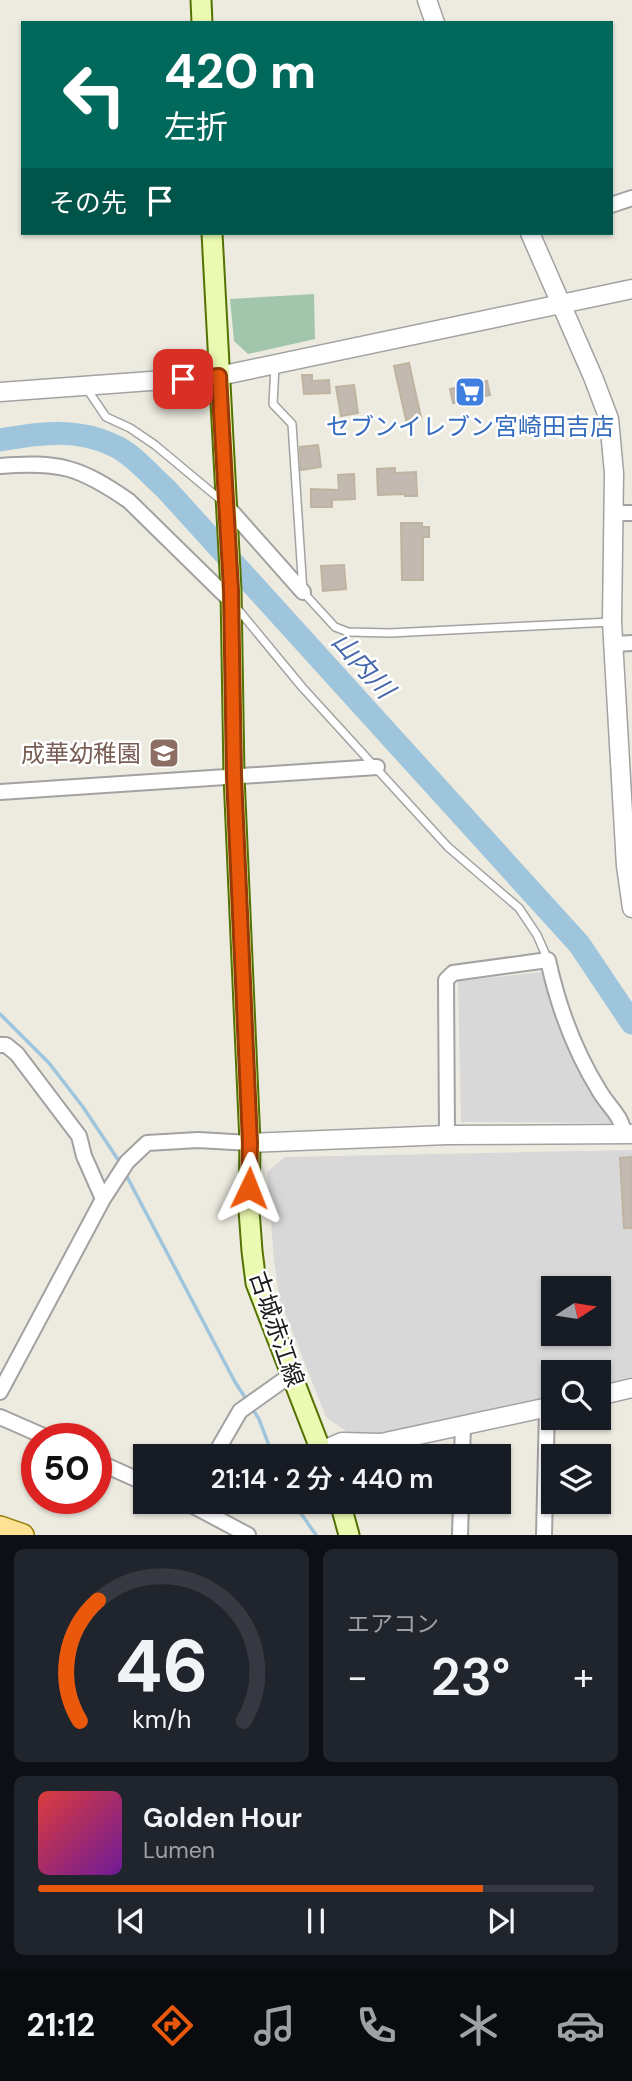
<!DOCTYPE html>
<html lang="ja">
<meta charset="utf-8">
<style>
body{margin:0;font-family:"DM Sans","Noto Sans JP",sans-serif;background:#20242c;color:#f1f3f6;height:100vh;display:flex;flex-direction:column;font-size:26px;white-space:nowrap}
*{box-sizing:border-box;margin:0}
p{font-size:23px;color:#9ea1a6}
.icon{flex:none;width:38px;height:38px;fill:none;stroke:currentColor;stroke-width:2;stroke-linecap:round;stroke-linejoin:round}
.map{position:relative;height:1535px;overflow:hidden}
.panel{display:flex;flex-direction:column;gap:14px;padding:14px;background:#0d0f14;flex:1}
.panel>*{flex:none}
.top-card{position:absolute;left:21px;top:21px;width:592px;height:214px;border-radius:0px;box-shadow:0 2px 5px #0004;background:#00695c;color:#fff;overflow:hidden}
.needle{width:46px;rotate:78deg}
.controls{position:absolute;left:541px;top:1276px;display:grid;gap:14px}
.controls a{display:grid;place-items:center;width:70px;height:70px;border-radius:0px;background:#171b24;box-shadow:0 2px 5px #0004;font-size:35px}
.speed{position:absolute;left:21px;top:1423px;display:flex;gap:14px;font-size:35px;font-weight:700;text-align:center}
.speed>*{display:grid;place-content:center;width:91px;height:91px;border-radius:50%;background:#171b24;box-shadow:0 2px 5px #0004;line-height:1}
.speed .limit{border:10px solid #d22;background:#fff;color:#111}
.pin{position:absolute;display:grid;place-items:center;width:60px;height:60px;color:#fff;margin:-30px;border-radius:14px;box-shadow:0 4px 10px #0006}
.me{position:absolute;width:77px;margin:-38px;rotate:2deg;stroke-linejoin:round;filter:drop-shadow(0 0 5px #0008)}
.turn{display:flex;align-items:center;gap:24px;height:147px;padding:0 28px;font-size:32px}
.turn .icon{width:91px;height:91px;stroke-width:2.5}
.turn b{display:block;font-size:49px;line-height:60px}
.then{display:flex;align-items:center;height:66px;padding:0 28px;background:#0003;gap:14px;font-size:26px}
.big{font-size:52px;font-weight:600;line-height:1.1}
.panel .widget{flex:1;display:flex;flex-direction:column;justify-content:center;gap:10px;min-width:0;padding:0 24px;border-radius:10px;background:#20242c}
.panel .dial{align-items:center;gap:0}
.dial svg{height:182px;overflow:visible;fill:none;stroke:#363941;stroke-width:7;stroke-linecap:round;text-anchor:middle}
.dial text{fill:#f1f3f6;stroke:none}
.song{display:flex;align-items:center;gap:21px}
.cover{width:84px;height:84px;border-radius:10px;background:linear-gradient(135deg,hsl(0 70% 55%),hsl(280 70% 35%))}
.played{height:7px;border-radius:4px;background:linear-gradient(90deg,#ea580c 80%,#363941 80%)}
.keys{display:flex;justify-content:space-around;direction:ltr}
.heat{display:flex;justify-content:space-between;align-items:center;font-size:38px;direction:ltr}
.panel .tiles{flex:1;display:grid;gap:14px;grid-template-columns:1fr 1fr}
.widget:last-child{grid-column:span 2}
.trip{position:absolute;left:133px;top:1444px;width:378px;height:70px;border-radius:0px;background:#171b24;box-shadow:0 2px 5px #0004;font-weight:600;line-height:70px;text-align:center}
.menu{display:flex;height:112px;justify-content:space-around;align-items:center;background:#090b0e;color:#9ea1a6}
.menu .icon{width:49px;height:49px}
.menu .on{color:#ea580c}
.menu b{font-size:32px;color:#f1f3f6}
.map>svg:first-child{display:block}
.residential{fill:#d9d8d8;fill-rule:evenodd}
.cemetery{fill:#a1c6ac}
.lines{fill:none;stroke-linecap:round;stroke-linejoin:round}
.stream{stroke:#9fc5dc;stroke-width:3.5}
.river{stroke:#9fc5dc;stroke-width:23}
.building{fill:#c2bab0;stroke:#bfb3a2;stroke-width:2}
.service-casing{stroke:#a2a2a2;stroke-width:10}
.minor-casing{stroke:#a2a2a2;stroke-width:18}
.tertiary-casing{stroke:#a2a2a2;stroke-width:21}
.secondary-casing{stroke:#547202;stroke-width:23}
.primary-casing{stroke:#927900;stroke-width:24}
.service{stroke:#fff;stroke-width:7}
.minor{stroke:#fff;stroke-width:14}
.tertiary{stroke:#fff;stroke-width:18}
.secondary{stroke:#ebfab1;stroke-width:19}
.primary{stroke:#fde195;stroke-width:21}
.route-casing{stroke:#983908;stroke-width:18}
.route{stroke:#ea580c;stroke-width:12}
.labels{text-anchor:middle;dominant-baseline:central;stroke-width:5;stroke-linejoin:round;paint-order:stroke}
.shop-label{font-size:24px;fill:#366cbe;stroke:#fff}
.education-label{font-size:24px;fill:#785e54;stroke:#fff;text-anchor:end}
.street-label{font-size:24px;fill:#1b1b1b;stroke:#fff}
.water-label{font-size:26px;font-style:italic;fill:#4769ab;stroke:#fff}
</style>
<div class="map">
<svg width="632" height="1535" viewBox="0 0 632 1535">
<rect width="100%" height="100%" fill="#edebe0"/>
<path class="residential" d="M542 972 563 1030 614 1123 461 1122 458 981Z
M632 1150V1377L599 1385 598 1372H553V1395L372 1436 350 1434 326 1417 280 1300 274 1260 267 1172 285 1157ZM553 1288H598V1334H553Z"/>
<path class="cemetery" d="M314 294 315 339 248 354 234 341 230 299Z"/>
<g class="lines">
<path class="stream" d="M0 1014 49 1063 83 1107 121 1164
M124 1171 235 1382 248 1402
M252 1408 259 1419 273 1456
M293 1502 316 1535"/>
<path class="river" d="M0 440C41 433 78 427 117 447 135 456 151 476 166 489L579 944 632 1023"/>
</g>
<path class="building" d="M409 363 421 417 406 420 394 366Z
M302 375H312V381L329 380 330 393 304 394Z
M487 381 490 395 453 403 450 389Z
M354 385 358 413 341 416 336 387Z
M318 445 321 467 301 470 300 447Z
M395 468V473L416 472 417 496H405V494L378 495 377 469Z
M354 474 355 499 332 500V507H311V489L339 490 338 475Z
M401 523H422V527H429V537H423V580H402Z
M344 565 346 589 323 591 321 566Z
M632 1157V1228H624L620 1158Z"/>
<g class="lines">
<g class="service-casing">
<path id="service" d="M275 366 273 404 292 424 303 592 335 627 348 632 390 633 611 622
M87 389 106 417 130 428 155 445 221 500
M236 607 302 687 448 847 519 908 537 935 548 960"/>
</g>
<g class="minor-casing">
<path id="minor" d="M611 205 632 198
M0 466C59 461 80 467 129 501L231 601
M225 504 303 592
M613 513H632
M614 644 632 643
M0 792 377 767
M0 1045H6L17 1054 79 1136 84 1156 103 1199
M447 1135 446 980 453 973 548 960C558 1006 575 1052 600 1092 609 1107 622 1116 624 1134
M0 1392 103 1199 127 1162 147 1143 198 1140 250 1143
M0 1417 48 1438
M214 1456 240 1411 292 1374
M462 1456 463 1425
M96 1461 145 1483
M186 1502 248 1535
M460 1535 461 1502
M544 1535 547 1408"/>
</g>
<g class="tertiary-casing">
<path id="tertiary" d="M427 0 435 23
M530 233 593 377 609 419 614 473 612 622 626 866 632 908
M0 392 219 376 632 289
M250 1143 447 1135 632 1134
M598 1396 632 1388
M321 1451 342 1442 381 1443 553 1406"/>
</g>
<g class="secondary-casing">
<path id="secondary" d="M201 0 202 23
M212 233 231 590 234 776 250 1143 249 1210 252 1251 256 1283 323 1456
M340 1502 349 1535"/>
</g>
<g class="primary-casing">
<path id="primary" d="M0 1527 23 1535"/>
</g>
<use href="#service" class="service"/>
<use href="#minor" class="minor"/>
<use href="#tertiary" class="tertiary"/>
<use href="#secondary" class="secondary"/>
<use href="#primary" class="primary"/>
</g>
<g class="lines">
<g class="route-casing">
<path id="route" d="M183 379 219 376 231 590 234 776 250 1143 249 1188"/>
</g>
<use href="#route" class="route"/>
</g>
<defs>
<g id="supermarket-square" transform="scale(1.575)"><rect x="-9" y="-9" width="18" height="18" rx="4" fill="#3f7fe0" stroke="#fff"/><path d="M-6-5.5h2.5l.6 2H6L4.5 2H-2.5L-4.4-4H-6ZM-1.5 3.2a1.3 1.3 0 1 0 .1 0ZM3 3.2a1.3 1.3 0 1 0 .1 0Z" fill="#fff"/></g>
<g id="school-square" transform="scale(1.575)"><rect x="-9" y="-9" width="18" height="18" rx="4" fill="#8d6e63" stroke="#fff"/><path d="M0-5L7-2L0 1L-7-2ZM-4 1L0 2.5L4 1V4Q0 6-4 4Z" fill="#fff"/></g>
</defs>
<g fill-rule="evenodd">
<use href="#supermarket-square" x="470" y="392"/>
<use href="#school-square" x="164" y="753"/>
</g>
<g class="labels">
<g class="shop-label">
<text x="470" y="426">セブンイレブン宮崎田吉店</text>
</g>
<g class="education-label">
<text x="141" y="753">成華幼稚園</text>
</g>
<g class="street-label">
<text transform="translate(277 1329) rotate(71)">古城赤江線</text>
</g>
<g class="water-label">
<text transform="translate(363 665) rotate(48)">山内川</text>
</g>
</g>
</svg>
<div class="controls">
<a><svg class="needle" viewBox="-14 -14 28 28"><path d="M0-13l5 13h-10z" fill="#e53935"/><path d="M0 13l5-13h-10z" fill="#9ea1a6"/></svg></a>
<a><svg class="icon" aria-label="search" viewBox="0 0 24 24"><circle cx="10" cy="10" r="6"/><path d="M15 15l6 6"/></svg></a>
<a><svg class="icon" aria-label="layers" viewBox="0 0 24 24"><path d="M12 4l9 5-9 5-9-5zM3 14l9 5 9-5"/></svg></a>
</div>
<div class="speed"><div class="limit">50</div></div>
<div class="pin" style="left:183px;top:379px;background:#d93025"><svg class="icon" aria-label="arrive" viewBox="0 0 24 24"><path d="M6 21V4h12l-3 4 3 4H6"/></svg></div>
<svg class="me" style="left:249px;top:1188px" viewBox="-20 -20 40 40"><path d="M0-17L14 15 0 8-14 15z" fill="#ea580c" stroke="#fff" stroke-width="4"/></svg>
<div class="trip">21:14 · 2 分 · 440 m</div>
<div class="top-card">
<div class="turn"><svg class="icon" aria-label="left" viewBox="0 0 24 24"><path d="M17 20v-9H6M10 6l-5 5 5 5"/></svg><div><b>420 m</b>左折</div></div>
<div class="then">その先<svg class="icon" aria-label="arrive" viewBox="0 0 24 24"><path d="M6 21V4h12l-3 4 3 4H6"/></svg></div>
</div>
</div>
<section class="panel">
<div class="tiles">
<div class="widget dial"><svg viewBox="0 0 100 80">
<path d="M14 69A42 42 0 1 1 86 69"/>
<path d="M14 69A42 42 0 0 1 22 16" stroke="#ea580c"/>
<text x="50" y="56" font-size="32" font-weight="700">46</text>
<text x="50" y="72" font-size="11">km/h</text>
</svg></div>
<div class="widget"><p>エアコン</p>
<div class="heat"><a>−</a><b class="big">23°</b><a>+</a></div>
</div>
<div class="widget">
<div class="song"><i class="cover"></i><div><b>Golden Hour</b><p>Lumen</p></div></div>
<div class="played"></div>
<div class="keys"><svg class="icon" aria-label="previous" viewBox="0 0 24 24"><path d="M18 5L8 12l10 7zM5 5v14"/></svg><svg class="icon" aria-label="pause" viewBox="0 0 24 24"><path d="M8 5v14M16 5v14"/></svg><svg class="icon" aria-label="next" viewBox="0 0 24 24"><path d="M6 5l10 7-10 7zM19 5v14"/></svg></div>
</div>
</div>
</section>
<nav class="menu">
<b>21:12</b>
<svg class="icon on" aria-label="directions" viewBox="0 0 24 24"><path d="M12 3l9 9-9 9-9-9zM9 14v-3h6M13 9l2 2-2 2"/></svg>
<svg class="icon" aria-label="music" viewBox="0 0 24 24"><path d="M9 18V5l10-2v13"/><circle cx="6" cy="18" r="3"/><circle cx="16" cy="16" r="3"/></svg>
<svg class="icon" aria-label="phone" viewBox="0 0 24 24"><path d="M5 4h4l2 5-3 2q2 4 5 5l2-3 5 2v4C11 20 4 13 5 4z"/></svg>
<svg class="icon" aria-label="climate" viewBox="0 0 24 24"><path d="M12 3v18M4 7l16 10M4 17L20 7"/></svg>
<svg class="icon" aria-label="car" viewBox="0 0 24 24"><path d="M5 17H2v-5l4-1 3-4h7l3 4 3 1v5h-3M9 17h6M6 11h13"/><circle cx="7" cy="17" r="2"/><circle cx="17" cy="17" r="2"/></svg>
</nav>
